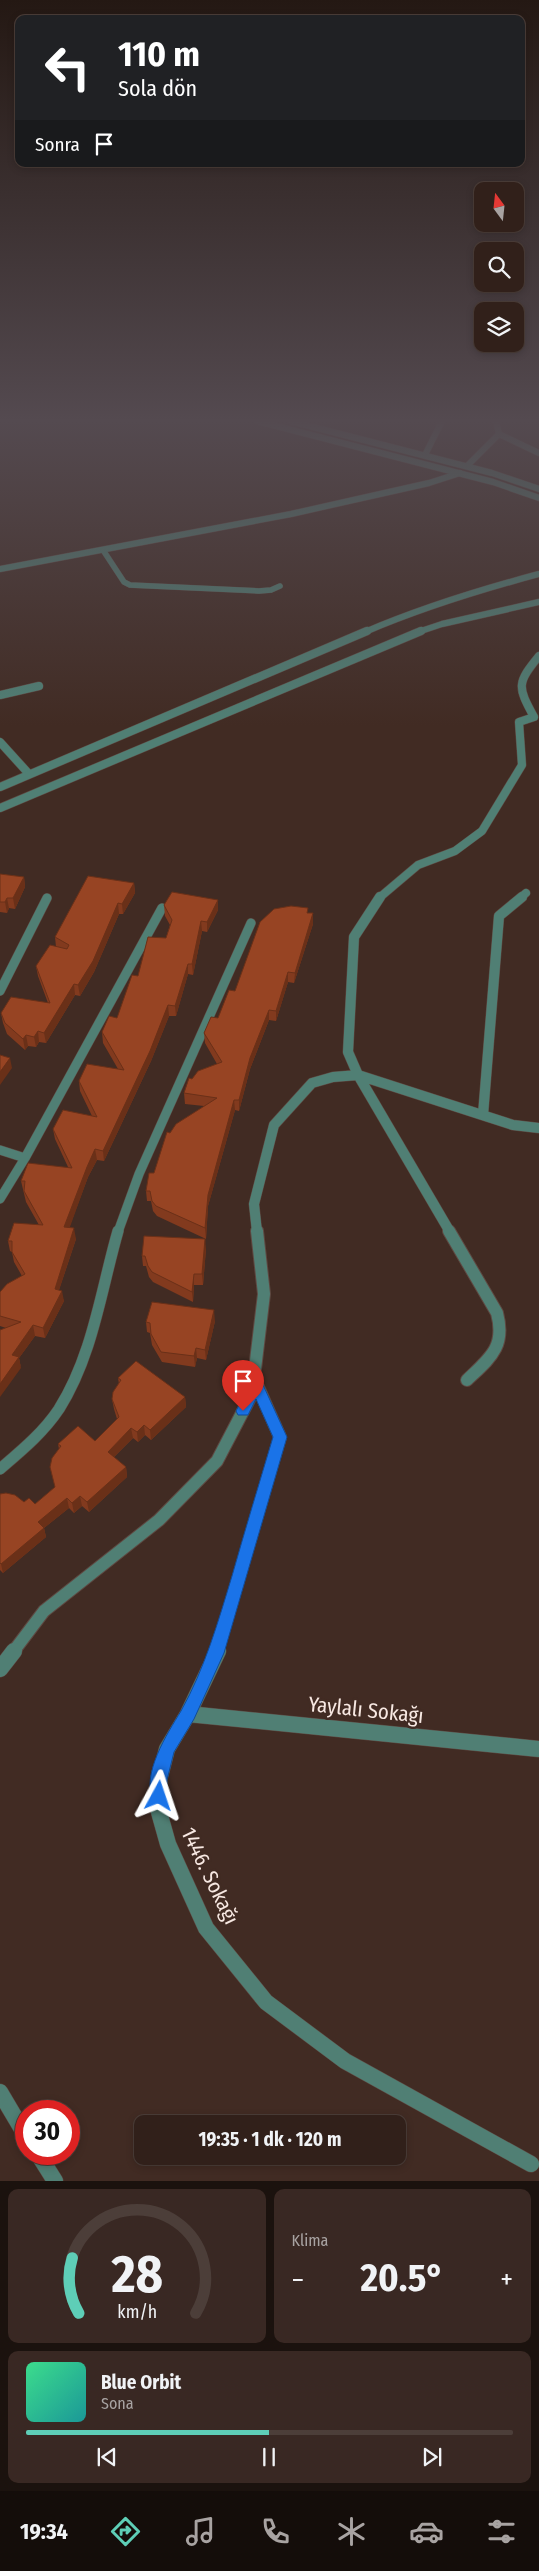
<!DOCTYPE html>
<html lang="tr">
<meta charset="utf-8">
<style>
body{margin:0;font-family:"Fira Sans Condensed",sans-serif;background:#392823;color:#f1f3f6;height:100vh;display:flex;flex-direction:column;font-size:19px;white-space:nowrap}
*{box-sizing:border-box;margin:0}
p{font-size:16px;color:#a8a3a2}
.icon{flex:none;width:28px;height:28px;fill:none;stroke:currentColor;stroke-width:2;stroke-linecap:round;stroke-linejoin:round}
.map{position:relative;height:2181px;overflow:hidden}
.drawer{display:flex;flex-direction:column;gap:8px;padding:8px;background:#1b120e;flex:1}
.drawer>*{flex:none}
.banner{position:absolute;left:15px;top:15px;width:510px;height:152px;border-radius:10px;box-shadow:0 2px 8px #0003,0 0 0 1px #4c3e39;background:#202124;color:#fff;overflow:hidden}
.needle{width:32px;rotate:345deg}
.tools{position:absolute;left:474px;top:182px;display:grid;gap:10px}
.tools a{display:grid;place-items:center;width:50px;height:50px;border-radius:10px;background:#31201a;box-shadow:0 2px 8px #0003,0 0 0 1px #4c3e39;font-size:25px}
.speed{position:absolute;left:15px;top:2100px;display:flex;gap:10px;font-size:25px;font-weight:700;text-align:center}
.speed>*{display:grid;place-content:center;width:65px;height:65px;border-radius:50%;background:#31201a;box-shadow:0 2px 8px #0003,0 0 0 1px #4c3e39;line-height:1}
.speed .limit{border:8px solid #d22;background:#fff;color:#111}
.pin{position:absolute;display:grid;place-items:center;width:42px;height:42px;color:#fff;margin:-51px -21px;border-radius:50% 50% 50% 0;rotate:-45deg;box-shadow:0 0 5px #0007}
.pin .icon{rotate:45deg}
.me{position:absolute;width:55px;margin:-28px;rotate:5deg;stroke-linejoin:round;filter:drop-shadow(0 0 4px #0008)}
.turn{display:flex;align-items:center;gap:18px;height:105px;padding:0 20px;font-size:22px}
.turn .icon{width:65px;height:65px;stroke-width:2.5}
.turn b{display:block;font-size:35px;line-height:42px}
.then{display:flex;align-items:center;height:48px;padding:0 20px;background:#0003;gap:10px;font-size:19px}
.big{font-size:38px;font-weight:700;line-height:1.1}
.drawer .widget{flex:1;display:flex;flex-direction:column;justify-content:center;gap:8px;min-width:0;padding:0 18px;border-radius:10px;background:#392823}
.drawer .dial{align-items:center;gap:0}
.dial svg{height:130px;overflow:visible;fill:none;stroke:#4c3e39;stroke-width:7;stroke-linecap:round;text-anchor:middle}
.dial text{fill:#f1f3f6;stroke:none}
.song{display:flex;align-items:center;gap:15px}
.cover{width:60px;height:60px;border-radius:8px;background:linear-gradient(135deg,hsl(150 70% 55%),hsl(180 70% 35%))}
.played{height:5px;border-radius:2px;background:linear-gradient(90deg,#5eceb7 50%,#4c3e39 50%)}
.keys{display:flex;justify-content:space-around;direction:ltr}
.heat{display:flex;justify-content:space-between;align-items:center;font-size:28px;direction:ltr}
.drawer .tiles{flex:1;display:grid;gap:8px;grid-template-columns:1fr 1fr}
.widget:last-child{grid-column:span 2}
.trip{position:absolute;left:134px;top:2115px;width:272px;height:50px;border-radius:10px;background:#31201a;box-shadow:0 2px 8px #0003,0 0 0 1px #4c3e39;font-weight:700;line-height:50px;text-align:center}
.tabs{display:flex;height:80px;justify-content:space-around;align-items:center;background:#140d0a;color:#a8a3a2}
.tabs .icon{width:35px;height:35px}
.tabs .current{color:#5eceb7}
.tabs b{font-size:22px;color:#f1f3f6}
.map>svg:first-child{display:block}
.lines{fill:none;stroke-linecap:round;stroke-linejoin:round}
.service-far2-casing{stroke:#5e4942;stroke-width:6}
.service-far1-casing{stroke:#5e4942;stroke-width:10}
.service-casing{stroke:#5e4942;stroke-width:12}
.minor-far4-casing{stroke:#5e4942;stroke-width:7}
.minor-far3-casing{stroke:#5e4942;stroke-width:9}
.minor-far2-casing{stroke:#5e4942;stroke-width:11}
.minor-far1-casing{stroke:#5e4942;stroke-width:14}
.minor-casing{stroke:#5e4942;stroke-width:17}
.tertiary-far1-casing{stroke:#5e4942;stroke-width:7}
.tertiary-casing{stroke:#5e4942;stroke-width:9}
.service-far2{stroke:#507f74;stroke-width:5.5}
.service-far1{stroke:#507f74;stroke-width:9}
.service{stroke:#507f74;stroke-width:11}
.minor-far4{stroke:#507f74;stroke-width:6}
.minor-far3{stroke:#507f74;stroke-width:8}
.minor-far2{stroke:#507f74;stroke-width:10}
.minor-far1{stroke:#507f74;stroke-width:12}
.minor{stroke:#507f74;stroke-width:16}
.tertiary-far1{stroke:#507f74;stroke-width:6}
.tertiary{stroke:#507f74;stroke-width:8}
.wall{fill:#823a1e}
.shaded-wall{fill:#6a3018}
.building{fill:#974423;stroke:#6a3018}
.route{fill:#1a73e8;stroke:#114b97}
.labels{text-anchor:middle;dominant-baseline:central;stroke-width:5;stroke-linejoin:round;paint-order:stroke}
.near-street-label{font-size:21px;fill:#f7e8e2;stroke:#412b23}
</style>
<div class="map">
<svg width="539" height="2181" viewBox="0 0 539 2181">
<rect width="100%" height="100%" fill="#412b23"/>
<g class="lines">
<g class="service-far2-casing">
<path id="service-far2" d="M103 550 124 582 130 585 259 591 271 590 280 586"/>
</g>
<g class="service-far1-casing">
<path id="service-far1" d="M0 991 47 898
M0 1150 25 1158
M0 1199 25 1158 162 908
M118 1232 139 1174 251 923"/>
</g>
<g class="service-casing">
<path id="service" d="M0 1469C21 1451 43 1433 59 1409 93 1355 101 1290 118 1231"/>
</g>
<g class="minor-far4-casing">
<path id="minor-far4" d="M499 434 539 453
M425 455 442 421
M467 466 499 434 496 421
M0 569 291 514 429 483 460 473"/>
</g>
<g class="minor-far3-casing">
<path id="minor-far3" d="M0 695 39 686
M0 742 29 774
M379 898 418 865 455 851 482 831 522 765 519 722 534 717C517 686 517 683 539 656
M520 898 526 893"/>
</g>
<g class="minor-far2-casing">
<path id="minor-far2" d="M380 897 354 937 348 1052 358 1075 450 1232
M483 1115 499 916 522 897
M257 1232 254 1204 274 1125 312 1083 333 1077 358 1075 513 1125 539 1128"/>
</g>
<g class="minor-far1-casing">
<path id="minor-far1" d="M449 1231 497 1313C506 1347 490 1358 467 1380
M13 1652 44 1611 159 1520 217 1461 252 1394 264 1294 257 1231
M217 1652 280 1437 254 1378"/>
</g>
<g class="minor-casing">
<path id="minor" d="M218 1651 188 1714 167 1749 159 1780V1812L168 1844 206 1928 266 2002 345 2061 531 2164
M0 1669 14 1651
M188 1714 539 1749
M0 2092 26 2136
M38 2154 55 2181"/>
</g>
<g class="tertiary-far1-casing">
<path id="tertiary-far1" d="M257 421 493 482 539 498
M290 421 492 473 539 489
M365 632C421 608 479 590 539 574
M418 632 442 624 539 602"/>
</g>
<g class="tertiary-casing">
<path id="tertiary" d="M0 787 367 631
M0 808 421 631"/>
</g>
<use href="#service-far2" class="service-far2"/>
<use href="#service-far1" class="service-far1"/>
<use href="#service" class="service"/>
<use href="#minor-far4" class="minor-far4"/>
<use href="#minor-far3" class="minor-far3"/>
<use href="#minor-far2" class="minor-far2"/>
<use href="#minor-far1" class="minor-far1"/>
<use href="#minor" class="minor"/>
<use href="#tertiary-far1" class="tertiary-far1"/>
<use href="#tertiary" class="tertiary"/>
</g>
<path class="wall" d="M0 874 24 877 25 887 15 909 9 908 7 913 0 912Z
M134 883 135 893 123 914H119L94 972 80 996 75 995 46 1043 39 1042 36 1047 28 1046 25 1050 7 1034 3 1023 1 1013 48 1003 38 976 36 966 56 947 55 937Z
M164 905 218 910 207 932 202 931 193 975 188 974 176 1016H169L151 1061 104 1161 97 1160 88 1177 69 1228 76 1239 59 1290 64 1301 45 1338 35 1336 19 1358 21 1368 6 1328 0 1326V1292L22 1276 14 1262 12 1252 10 1251 8 1241 39 1225 26 1202 21 1181 68 1167 55 1139 53 1129 92 1116 80 1091 79 1081 118 1069 103 1043 102 1032 117 1018 138 976 166 938 170 925 165 916Z
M308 913 313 924 294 983 288 982 276 1021 269 1020 250 1069 239 1111 235 1110 208 1206 206 1239 157 1216 153 1211 151 1201H147L146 1191 154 1173 170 1133 204 1106 185 1104 184 1093 192 1079 217 1064 205 1043 204 1033 218 1018 235 991Z
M206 1249 203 1285H194L193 1302 153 1282 149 1277 146 1266H143L142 1256Z
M215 1321 206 1360 197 1358 195 1367 162 1362 152 1345 150 1333 147 1332 146 1322Z
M118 1378 185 1397 186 1407 151 1440 145 1435 138 1442 133 1438 114 1457 126 1467 127 1477 89 1512 82 1506 74 1513 69 1508 44 1528 46 1537 3 1573 0 1570V1494L24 1502 35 1504 55 1487 59 1449 58 1444 95 1441 117 1419 114 1409 112 1399 119 1384Z"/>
<path class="shaded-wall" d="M24 877 25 887 15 909 13 898Z
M134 883 135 893 123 914 122 904Z
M7 898 9 908 7 913 5 902Z
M218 900V910L207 932V922Z
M118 903 119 914 94 972 80 996 78 985Z
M313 913V924L294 983 295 973Z
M201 921 202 931 193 975 192 964Z
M188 964V974L176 1016 175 1006Z
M288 972V982L276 1021V1011Z
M74 984 75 995 46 1043 44 1033Z
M168 1005 169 1016 151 1061 104 1161 103 1151Z
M269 1010V1020L250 1069 239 1111V1100L250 1058Z
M38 1031 39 1042 36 1047 34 1037Z
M26 1035 28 1046 25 1050 23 1039Z
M10 1058 12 1068 0 1085V1072Z
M234 1100 235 1110 208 1206 206 1239 205 1228 208 1195Z
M95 1149 97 1160 88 1177 66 1238 64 1227 87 1167Z
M74 1228 76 1239 56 1299 55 1289Z
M205 1239 206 1249 203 1285 202 1274Z
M194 1274V1285L193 1302 192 1292Z
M62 1291 64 1301 45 1338 43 1328Z
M214 1310 215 1321 206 1360 205 1350Z
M33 1325 35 1336 19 1358 21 1368 0 1397V1384L12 1355Z
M196 1348 197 1358 195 1367 194 1356Z
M185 1397 186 1407 151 1440 150 1430Z
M144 1425 145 1435 138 1442 137 1432Z
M131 1428 133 1438 109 1462 108 1452Z
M126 1467 127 1477 89 1512 87 1502Z
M80 1496 82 1506 74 1513 72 1503Z
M67 1498 69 1508 44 1528 46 1537 3 1573 1 1564 38 1522Z"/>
<path class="building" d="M0 874 24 877 13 898H7L5 902H0Z
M88 876 134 883 122 904 118 903 93 961 78 985 74 984 44 1033 38 1031 34 1037 26 1035 23 1039 5 1023 1 1013 11 997 50 1003 36 966 50 945 67 949 69 945 55 937Z
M172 892 218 900 207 922 201 921 192 964H188L175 1006 168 1005 150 1051 103 1151 95 1149 87 1167 64 1227 74 1228 55 1289 62 1291 43 1328 33 1325 12 1355 19 1357 0 1384V1330L21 1322 0 1316V1292L7 1284 25 1274 12 1252V1241H8L14 1223 43 1225 24 1191 25 1181H21L28 1163 72 1168 53 1129 63 1110 97 1117 79 1081 87 1064 124 1070 102 1032 109 1016 117 1018 132 975 138 976 148 937 166 938 172 920 164 905Z
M291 906 308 908 307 913H313L295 973 288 972 276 1011 269 1010 250 1058 239 1100H234L208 1195 205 1228 156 1206 152 1201 150 1191H146L149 1173H154L167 1132 170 1133 176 1124 217 1098 184 1093 189 1078 192 1079 198 1071 222 1062 204 1033 211 1017 218 1018 229 990 235 991 260 922 274 909Z
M0 1055 10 1058 0 1072Z
M144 1236 205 1239 202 1274H194L192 1292 152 1272 148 1266 145 1256H142Z
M152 1302 214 1310 205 1350 196 1348 194 1356 161 1352 151 1334 150 1323 146 1322Z
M136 1361 185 1397 150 1430 144 1425 137 1432 131 1428 108 1452 126 1467 87 1502 80 1496 72 1503 67 1498 38 1522 44 1528 1 1564 0 1563V1494L6 1493 15 1495 24 1502 29 1498 35 1504 55 1487 50 1467 52 1458 61 1446 58 1444 78 1426 95 1441 119 1417 112 1399 113 1392 121 1380 118 1378Z"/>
<linearGradient id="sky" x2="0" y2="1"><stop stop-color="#241813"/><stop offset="0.58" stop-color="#544a50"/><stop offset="1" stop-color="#544a50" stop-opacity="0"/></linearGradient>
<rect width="539" height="726" fill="url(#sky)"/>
<path class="route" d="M254 1373 258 1374 287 1437 224 1653 194 1719 174 1752 167 1780V1796L165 1802 159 1805 153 1802C141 1774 167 1734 181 1711 205 1668 218 1622 232 1576 245 1530 259 1484 273 1437L256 1399 248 1415H238L236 1411 245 1393 249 1374Z"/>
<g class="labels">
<g class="near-street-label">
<text transform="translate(366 1710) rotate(6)">Yaylalı Sokağı</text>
<text transform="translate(210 1876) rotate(64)">1446. Sokağı</text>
</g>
</g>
</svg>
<div class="tools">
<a><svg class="needle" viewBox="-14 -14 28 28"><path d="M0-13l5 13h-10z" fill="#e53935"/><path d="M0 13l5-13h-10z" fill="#a8a3a2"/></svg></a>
<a><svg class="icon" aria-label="search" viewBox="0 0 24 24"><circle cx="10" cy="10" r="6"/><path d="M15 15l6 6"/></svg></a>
<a><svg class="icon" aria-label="layers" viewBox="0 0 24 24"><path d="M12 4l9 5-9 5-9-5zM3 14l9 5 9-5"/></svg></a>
</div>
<div class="speed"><div class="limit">30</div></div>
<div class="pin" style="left:243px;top:1411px;background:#d93025"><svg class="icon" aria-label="arrive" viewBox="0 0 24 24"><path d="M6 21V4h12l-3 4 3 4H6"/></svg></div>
<svg class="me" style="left:159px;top:1796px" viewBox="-20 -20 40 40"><path d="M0-17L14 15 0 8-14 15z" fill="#1a73e8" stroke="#fff" stroke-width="4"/></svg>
<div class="trip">19:35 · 1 dk · 120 m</div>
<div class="banner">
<div class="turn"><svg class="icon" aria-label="left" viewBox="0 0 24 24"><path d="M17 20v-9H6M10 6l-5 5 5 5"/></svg><div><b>110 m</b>Sola dön</div></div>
<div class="then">Sonra<svg class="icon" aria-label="arrive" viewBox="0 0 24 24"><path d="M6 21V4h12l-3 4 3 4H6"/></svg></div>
</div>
</div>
<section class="drawer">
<div class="tiles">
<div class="widget dial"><svg viewBox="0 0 100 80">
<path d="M14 69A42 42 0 1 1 86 69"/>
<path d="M14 69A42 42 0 0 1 10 35" stroke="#5eceb7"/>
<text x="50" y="56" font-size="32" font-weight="700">28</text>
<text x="50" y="72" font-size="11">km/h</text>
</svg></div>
<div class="widget"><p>Klima</p>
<div class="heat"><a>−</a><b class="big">20.5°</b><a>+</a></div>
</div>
<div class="widget">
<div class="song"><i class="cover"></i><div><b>Blue Orbit</b><p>Sona</p></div></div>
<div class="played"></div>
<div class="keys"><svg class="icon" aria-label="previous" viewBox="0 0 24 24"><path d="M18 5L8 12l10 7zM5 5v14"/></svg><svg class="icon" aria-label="pause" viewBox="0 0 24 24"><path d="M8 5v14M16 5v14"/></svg><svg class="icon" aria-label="next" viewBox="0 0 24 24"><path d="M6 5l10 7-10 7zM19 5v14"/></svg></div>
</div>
</div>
</section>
<nav class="tabs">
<b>19:34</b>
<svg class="icon current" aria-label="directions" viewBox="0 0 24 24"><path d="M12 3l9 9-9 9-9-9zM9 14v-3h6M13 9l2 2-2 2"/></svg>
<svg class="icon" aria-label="music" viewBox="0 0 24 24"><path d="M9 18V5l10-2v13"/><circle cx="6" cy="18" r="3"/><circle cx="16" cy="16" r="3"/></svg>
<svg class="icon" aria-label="phone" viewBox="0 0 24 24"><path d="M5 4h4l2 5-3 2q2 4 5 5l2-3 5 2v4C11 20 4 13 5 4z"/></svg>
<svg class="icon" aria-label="climate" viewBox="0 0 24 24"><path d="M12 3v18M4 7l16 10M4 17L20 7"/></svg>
<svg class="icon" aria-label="car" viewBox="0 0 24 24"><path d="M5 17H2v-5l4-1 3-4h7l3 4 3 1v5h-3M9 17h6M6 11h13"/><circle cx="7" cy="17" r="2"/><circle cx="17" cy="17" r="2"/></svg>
<svg class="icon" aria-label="filters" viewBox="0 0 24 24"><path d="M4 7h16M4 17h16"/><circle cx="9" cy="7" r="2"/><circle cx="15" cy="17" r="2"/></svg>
</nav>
